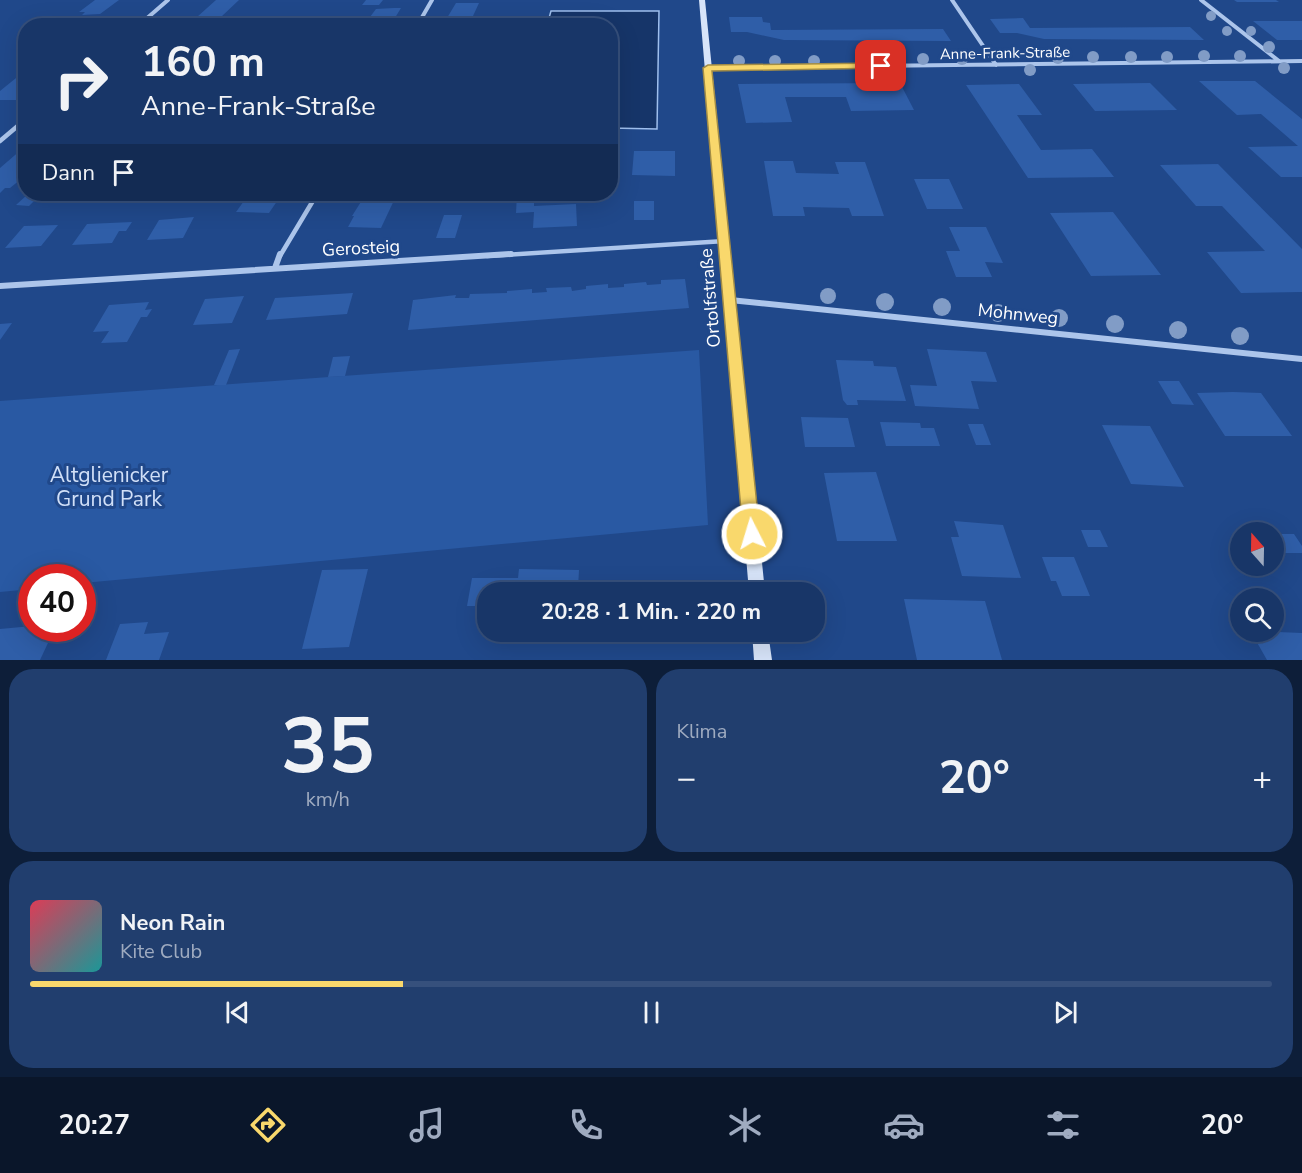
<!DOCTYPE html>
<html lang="de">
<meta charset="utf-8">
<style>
body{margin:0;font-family:"Nunito Sans",sans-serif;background:#213e6e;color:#f1f3f6;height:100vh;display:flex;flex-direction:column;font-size:22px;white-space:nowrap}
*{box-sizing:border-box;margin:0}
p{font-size:20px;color:#9fabc0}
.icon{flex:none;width:33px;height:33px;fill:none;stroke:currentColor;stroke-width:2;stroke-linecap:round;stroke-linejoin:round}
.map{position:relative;height:660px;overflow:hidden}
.sheet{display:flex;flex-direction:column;gap:9px;padding:9px;background:#0d1e39;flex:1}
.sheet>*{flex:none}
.banner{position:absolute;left:18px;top:18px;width:600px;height:183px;border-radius:24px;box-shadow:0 6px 24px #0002,0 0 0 2px #36507c;background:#183668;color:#f1f3f6;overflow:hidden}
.needle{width:39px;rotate:340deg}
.controls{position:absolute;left:1230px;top:522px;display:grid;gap:12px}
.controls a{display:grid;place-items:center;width:54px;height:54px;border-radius:50%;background:#183668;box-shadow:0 6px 24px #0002,0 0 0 2px #36507c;font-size:30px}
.speed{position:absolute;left:18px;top:564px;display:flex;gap:12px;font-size:30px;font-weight:700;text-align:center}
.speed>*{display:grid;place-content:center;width:78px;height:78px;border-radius:50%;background:#183668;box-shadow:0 6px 24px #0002,0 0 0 2px #36507c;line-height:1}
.speed .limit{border:9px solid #d22;background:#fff;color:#111}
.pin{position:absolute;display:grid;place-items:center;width:51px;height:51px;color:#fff;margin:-26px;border-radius:12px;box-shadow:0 3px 9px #0006}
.me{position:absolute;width:66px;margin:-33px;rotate:355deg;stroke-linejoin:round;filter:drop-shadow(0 0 4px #0008)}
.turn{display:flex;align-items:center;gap:21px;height:126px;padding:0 24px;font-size:27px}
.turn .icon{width:78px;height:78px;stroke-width:2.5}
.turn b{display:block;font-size:42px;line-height:51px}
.then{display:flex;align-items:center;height:57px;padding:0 24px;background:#0003;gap:12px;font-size:22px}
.big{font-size:45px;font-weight:700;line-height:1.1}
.sheet .card{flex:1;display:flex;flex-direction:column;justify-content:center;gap:9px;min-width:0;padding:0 21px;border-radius:24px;background:#213e6e}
.sheet .dial{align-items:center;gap:0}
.dial b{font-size:78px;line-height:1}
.song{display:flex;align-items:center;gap:18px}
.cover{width:72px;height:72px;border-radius:9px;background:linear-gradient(135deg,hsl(350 70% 55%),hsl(180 70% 35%))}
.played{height:6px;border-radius:3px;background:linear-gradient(90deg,#f9d86c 30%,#36507c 30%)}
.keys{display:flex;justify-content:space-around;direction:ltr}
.heat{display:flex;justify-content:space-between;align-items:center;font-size:33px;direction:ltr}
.sheet .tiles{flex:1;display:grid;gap:9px;grid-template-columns:1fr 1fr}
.card:last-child{grid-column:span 2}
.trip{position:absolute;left:477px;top:582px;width:348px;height:60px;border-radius:24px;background:#183668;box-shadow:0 6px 24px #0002,0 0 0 2px #36507c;font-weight:700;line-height:60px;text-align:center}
.dock{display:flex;height:96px;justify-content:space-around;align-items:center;background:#0a162a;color:#9fabc0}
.dock .icon{width:42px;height:42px}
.dock .selected{color:#f9d86c}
.dock b{font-size:27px;color:#f1f3f6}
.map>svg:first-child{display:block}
.green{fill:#2959a3}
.water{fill:#163569;stroke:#9fbfed;stroke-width:1.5}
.building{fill:#2f5ea8}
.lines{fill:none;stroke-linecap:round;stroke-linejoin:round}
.street-far2{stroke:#acc5eb;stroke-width:4}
.street-far1{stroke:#acc5eb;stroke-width:4.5}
.street{stroke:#acc5eb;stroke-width:6}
.secondary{fill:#d7e4f9;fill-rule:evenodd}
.tree{fill:#819cc6}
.route{fill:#f9d86c;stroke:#a28c46;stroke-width:1.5}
.labels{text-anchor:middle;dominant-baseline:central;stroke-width:6;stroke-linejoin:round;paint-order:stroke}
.far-street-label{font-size:15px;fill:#fff;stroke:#20488a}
.street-label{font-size:18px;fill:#fff;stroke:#20488a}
.near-park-label{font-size:21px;fill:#d1e0f8;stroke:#20488a}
</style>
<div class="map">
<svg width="1302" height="660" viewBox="0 0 1302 660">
<rect width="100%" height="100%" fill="#20488a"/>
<path class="green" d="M699 350 708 525 83 583 82 578H32L31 589 0 592V401Z"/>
<path class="water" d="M551 11H659L657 129 611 128 610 26 547 25Z"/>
<path class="building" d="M95 0H119L100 14 82 15 85 12H79Z
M216 0H239L221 17H197Z
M366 0H383L379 5H362Z
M1234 0H1276L1279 2H1237Z
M456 3H479L473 16H482L478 23H444Z
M394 8H401L390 26 356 25 361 17H370L376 9Z
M173 16 195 17 188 26H162Z
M729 17H762L763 22 770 23 771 30 943 29 951 41 784 40 747 32H731Z
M1023 18 1030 28 1190 27 1204 40 1044 39 1017 33H1000L990 19Z
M91 21H115L110 26H84Z
M1253 21H1302V40H1277Z
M16 78H26V93L16 100H0V91Z
M1199 81H1255L1302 119V177H1281L1248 147 1298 146 1261 114 1237 115Z
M900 83 914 110 851 111 846 97H785L792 122 746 123 738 84Z
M1150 83 1177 110 1095 111 1073 84Z
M1019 84 1042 115H1017L1041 150 1092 149 1114 177 1028 178 966 85Z
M22 149 26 150V175L10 188H5L0 193V168Z
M634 151H675V176L632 175Z
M764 161H793L796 173 839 174 835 162H865L884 216H852L849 208 803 207 805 216H773Z
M1218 164 1302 249V292L1241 293 1207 252 1265 251 1222 206H1196L1160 165Z
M914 179H949L963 209H927Z
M28 194H41L29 206 16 205Z
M249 194H282L269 213 236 212Z
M363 194H397L381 228 348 227 354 216H352L364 197H362Z
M517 194H534V206L576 204 577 226 533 228 534 212 516 213Z
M634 201H654V220H634Z
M1113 212 1161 275 1091 276 1050 213Z
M444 215H462L455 238H436Z
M194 217 183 238 147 240 159 220Z
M132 222 126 231H119L112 243 72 245 87 224Z
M58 225 41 246 5 248 24 226Z
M949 227H986L1003 263 985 262 992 277H956L946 251H960Z
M685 279 689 308 408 330 413 300 456 295 455 298H469L470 294 507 293V291L532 289V293L547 292 546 288 571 287 572 291 586 289V286L608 284V288L624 287V284L646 282 647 285 661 284V280Z
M353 293 347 314 266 320 275 298Z
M244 296 232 323 193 325 205 299Z
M149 302 145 310 152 309 147 317H141L127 342 101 343 109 331 93 332 109 305Z
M12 323 0 340V324Z
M240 349 226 385H214L229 350Z
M927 349 986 352 997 382 971 381 979 409 915 406 910 385 937 386Z
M350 356 345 376 328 377 333 357Z
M836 360 873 361 874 366 896 367 906 401 857 400 858 405H847L843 400Z
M1158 381H1179L1194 405 1172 404Z
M1233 392 1261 393 1292 436H1225L1197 393Z
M801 417 848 418 855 447H805Z
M880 422 920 423 921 428H934L940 446H886Z
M968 424H983L991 445H976Z
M1102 425 1150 426 1184 487 1131 484Z
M876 472 897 541H837L824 473Z
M954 521 1003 525 1021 578 962 576 951 537H959Z
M1081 530H1100L1108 547H1088Z
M1274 534H1294L1302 546V553H1285Z
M1042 557H1074L1090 596H1062L1056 581H1051Z
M368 569 349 647 302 649 322 570Z
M519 569 579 570 578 588 558 589 557 592H488V606H467L472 578H518Z
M904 599 985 601 1002 660H917Z
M148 622 144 634 169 632 159 660H106L120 624Z
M32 626V628H55L40 660H0V629Z
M1274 629 1278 632 1302 633V660H1267L1251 632H1274Z"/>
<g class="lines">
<path class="street-far2" d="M952 0 996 65
M1201 0 1279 61
M138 26 168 0
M417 26 432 0
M708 68 1302 61"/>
<path class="street-far1" d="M0 141 26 119
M280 256 317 194
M487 256 725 241"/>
<path class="street" d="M275 268 280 254
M0 286 511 254
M730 300 1302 359"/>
<path class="secondary" d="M699 0H705L765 592H749Z
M752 632H768L772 660H754Z"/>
</g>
<g class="tree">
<circle cx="1211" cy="16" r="5"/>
<circle cx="1227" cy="31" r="5"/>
<circle cx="1251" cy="31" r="5"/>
<circle cx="1269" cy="47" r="6"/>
<circle cx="1204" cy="56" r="6"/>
<circle cx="1240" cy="56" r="6"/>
<circle cx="1093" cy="57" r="6"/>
<circle cx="1131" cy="57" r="6"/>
<circle cx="1167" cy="57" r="6"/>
<circle cx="1058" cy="58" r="6"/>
<circle cx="923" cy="59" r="6"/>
<circle cx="962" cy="59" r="6"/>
<circle cx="888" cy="60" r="6"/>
<circle cx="739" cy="61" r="6"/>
<circle cx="775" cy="61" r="6"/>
<circle cx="814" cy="61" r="6"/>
<circle cx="1284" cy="68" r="6"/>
<circle cx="1030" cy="70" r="6"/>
<circle cx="828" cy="296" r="8"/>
<circle cx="885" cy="302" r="9"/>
<circle cx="942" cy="307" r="9"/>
<circle cx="998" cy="313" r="9"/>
<circle cx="1059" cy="318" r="9"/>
<circle cx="1115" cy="324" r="9"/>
<circle cx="1178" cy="330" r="9"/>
<circle cx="1240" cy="336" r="9"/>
</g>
<path class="route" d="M881 63 886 66 884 68 712 71 760 534 758 540 752 542 746 540 743 534 703 68 708 65Z"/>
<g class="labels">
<g class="far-street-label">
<text transform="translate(1005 53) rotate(-1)">Anne-Frank-Straße</text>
</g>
<g class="street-label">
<text transform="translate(361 248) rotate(-3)">Gerosteig</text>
<text transform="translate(710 298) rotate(-95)">Ortolfstraße</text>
<text transform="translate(1018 314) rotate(6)">Mohnweg</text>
</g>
<g class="near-park-label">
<text x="109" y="475">Altglienicker<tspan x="109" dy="24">Grund Park</tspan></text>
</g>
</g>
</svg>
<div class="controls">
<a><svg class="needle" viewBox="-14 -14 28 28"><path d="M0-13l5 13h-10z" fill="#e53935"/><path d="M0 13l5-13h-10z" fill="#9fabc0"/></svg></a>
<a><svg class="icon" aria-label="search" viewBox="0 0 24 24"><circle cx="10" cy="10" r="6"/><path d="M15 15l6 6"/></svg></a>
</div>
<div class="speed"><div class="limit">40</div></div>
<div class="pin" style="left:881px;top:66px;background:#d93025"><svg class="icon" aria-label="arrive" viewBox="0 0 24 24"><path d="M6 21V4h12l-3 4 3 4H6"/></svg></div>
<svg class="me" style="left:752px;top:534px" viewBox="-20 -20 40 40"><circle r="17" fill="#f9d86c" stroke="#fff" stroke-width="3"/><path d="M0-11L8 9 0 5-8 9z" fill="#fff"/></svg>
<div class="trip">20:28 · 1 Min. · 220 m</div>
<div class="banner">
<div class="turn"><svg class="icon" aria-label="right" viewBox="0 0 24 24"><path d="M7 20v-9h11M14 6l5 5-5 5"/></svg><div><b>160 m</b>Anne-Frank-Straße</div></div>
<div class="then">Dann<svg class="icon" aria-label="arrive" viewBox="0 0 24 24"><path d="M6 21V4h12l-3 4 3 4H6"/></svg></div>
</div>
</div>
<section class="sheet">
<div class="tiles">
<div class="card dial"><b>35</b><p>km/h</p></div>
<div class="card"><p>Klima</p>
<div class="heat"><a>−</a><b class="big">20°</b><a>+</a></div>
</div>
<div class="card">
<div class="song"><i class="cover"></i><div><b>Neon Rain</b><p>Kite Club</p></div></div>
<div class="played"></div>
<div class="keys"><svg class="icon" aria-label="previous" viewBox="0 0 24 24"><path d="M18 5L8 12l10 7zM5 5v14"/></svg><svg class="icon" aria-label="pause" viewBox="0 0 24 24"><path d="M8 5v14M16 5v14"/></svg><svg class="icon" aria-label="next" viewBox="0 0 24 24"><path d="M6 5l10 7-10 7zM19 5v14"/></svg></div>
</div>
</div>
</section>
<nav class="dock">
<b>20:27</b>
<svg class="icon selected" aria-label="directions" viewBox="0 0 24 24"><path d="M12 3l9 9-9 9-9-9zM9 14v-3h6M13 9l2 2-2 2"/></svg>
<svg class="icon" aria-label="music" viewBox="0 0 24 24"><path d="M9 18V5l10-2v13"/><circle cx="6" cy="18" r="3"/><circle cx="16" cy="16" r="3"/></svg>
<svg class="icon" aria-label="phone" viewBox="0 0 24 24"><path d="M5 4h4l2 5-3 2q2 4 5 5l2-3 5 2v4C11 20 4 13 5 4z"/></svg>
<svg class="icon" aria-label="climate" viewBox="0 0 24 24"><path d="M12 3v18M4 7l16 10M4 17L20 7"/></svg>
<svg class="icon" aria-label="car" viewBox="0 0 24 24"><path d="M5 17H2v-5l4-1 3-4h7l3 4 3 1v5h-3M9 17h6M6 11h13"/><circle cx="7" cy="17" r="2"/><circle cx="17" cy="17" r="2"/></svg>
<svg class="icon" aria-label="filters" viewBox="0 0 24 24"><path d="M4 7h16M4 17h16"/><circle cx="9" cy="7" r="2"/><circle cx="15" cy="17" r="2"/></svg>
<b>20°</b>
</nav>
